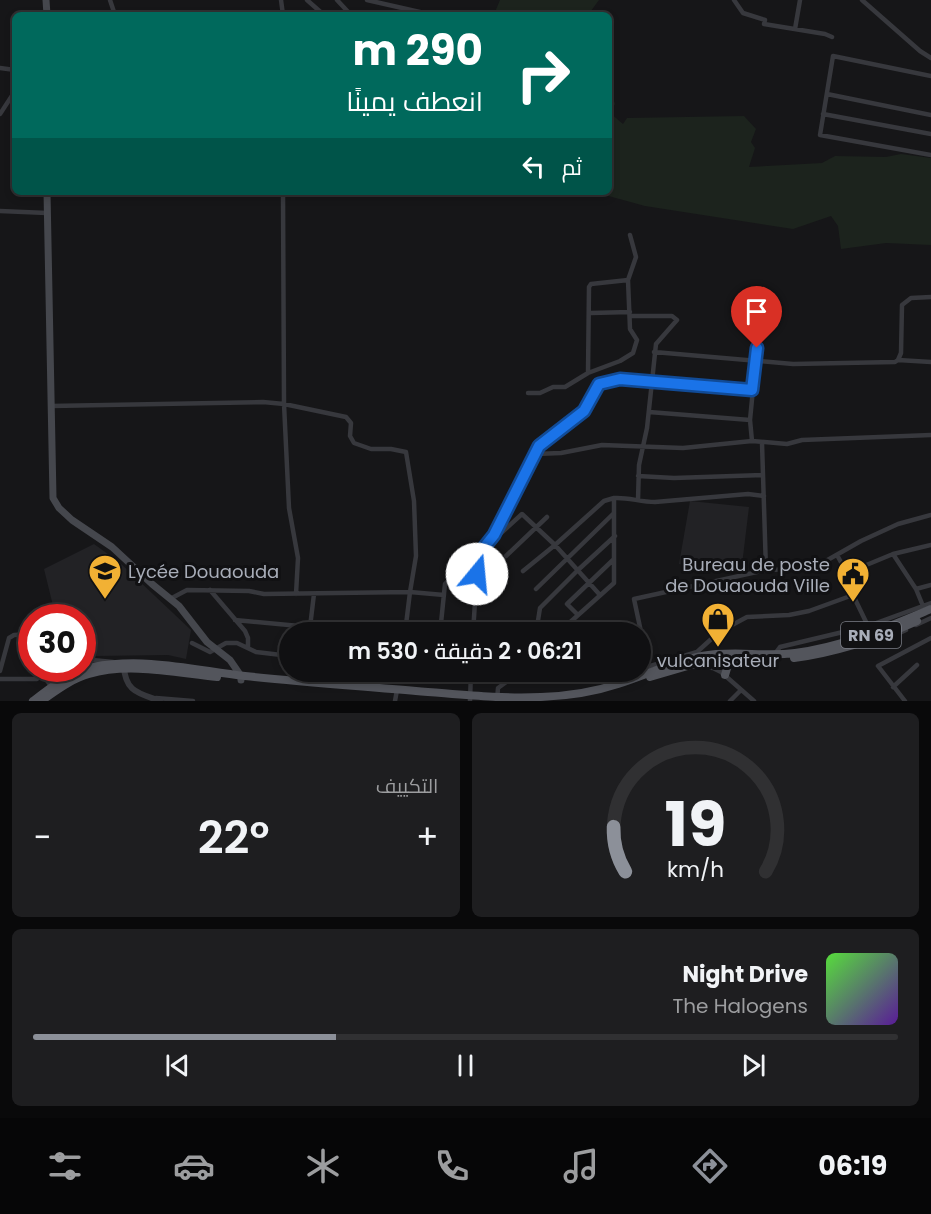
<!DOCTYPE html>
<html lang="ar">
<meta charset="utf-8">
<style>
body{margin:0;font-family:Poppins,Cairo,sans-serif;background:#1e1e20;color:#f1f3f6;direction:rtl;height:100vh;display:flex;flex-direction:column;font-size:22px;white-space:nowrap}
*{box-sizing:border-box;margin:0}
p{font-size:20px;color:#9c9d9f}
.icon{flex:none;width:33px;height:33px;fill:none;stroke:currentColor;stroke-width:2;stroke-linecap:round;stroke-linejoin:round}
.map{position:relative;height:701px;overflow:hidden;direction:ltr}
.sheet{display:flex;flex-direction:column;gap:12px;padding:12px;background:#09090a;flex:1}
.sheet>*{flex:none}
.banner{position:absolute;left:12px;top:12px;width:600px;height:183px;border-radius:9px;box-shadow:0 3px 9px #0003,0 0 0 2px #303032;direction:rtl;background:#00695c;color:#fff;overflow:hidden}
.speed{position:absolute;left:18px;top:604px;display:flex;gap:12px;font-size:30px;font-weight:700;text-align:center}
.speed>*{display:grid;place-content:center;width:78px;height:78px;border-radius:50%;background:#101012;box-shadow:0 3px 9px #0003,0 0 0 2px #303032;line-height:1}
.speed .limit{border:9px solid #d22;background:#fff;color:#111}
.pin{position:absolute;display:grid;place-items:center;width:51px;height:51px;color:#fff;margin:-62px -26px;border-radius:50% 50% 50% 0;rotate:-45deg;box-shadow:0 0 6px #0007}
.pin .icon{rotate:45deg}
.me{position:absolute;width:66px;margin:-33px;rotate:17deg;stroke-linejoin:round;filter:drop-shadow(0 0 4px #0008)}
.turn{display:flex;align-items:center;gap:21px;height:126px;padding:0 30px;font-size:27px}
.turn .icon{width:78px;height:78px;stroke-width:2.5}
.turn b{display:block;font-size:42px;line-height:51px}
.then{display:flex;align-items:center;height:57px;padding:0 30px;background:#0003;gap:12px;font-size:22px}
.big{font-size:45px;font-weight:600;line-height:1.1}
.sheet .card{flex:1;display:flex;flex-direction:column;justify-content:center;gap:9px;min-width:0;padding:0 21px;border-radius:9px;background:#1e1e20}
.sheet .dial{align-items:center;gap:0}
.dial svg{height:156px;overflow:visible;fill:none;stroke:#303032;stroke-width:7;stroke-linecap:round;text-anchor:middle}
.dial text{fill:#f1f3f6;stroke:none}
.song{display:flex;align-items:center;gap:18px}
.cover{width:72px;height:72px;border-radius:9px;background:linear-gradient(135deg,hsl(110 70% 55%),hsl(270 70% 35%))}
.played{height:6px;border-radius:3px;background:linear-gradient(90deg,#8c9099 35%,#303032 35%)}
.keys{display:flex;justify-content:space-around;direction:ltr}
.heat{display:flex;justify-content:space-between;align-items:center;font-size:33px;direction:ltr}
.sheet .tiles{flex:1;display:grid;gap:12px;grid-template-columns:1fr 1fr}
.card:last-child{grid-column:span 2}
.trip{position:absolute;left:279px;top:622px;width:372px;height:60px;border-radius:30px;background:#101012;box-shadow:0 3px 9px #0003,0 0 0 2px #303032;font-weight:600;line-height:60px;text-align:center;direction:rtl}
.tabs{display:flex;height:96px;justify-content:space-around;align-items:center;background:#060607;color:#9c9d9f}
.tabs .icon{width:42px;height:42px}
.tabs .active{color:#8c9099}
.tabs b{font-size:27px;color:#f1f3f6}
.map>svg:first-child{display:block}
.built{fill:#222225}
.green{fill:#1c231d}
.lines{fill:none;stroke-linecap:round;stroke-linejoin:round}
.minor{stroke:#37383d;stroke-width:4.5}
.tertiary{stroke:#37383d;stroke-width:6}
.secondary{stroke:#45474d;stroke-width:7}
.primary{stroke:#53555c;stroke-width:8}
.route-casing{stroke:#114b97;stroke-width:15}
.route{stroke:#1a73e8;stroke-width:10}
.labels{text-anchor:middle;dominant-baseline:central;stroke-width:6;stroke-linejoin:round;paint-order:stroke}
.shield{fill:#111113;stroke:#7b7e86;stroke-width:1.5}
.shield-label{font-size:16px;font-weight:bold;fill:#a8adb8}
.poi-label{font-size:18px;fill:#a8adb8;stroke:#111113;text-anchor:end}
</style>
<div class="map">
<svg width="931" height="701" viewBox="0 0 931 701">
<rect width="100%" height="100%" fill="#161618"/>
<path class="built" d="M690 501 749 507 742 565 705 558 703 568 679 564Z
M94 544 119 562 191 630 186 659 168 655 94 656V661L83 665 82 618H56L44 569Z"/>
<path class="green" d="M500 0H599L588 15H497L495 12Z
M609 86 615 104 610 113 623 124 627 118 744 116 756 129 751 142 755 148 749 167 822 163 835 156 886 157 901 154 931 158V245L886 243 841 249 838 226 831 216 793 229 645 206 594 192H609Z"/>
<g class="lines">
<path class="minor" d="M110 0 115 15
M281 0 283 15
M307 0 324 15
M337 0 351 15
M367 0 433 15
M734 0 743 13 765 20 764 24 825 34 832 37
M862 0 920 51 931 58
M795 29 800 0
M0 68 15 70
M931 76 833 56 820 135 931 155
M827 94 931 115
M0 114 15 91
M823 114 931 134
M283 192 284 404 289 508 298 558 296 594
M0 211 47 213
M591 313 630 312
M630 316H672L677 320 656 344 647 428 639 465 638 500
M654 352 793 364 895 362 898 360 901 353 902 305 911 298 931 297
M898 360 931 362
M588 373 589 287 591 284 628 280
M528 393H540L553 387H565L588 373 620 361 633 353 637 340 630 329 628 280 636 257 630 235
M51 406 263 402 284 404 346 417 351 423 350 436 354 443 371 449H391L406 452 414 501 416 556 410 592 444 595
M649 412 750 420
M752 441 750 420 757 348
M535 454 561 453 602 445 683 448 752 441 787 444 802 440 931 435
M638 476 674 478 763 475
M482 552 494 535 539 446 584 411 599 384 620 379 752 390
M893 554 916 589 923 606
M837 555 847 573 853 595 868 626
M506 556 547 517
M766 570 799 569 824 562 861 541 898 524 931 515
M523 571 555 545 604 501 614 498
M847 573 893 554 931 545
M536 589 614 513
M916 589 931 585
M210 590 245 631 248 638V648
M170 599 187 590 249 591 264 594 410 592 405 633
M578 615 567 604 614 559
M235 620 310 627 314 594
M916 625 931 618
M310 627 359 633
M440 633 445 584 522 514 555 545 600 595
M473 633 478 555
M536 633 540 608 578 570 615 536
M558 633 614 583V498C628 497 640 502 655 502L748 494 764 496
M192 643 210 652 226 643H237L256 652 290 656
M860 646 878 643 906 630
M774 655 780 647 868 626 931 603
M82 659 113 662
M691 666 713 668 721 672 754 701
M647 667 697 652 719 632 747 617 789 615 809 611 853 595
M0 671 9 638 14 635 32 634
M41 672 53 689
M650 674 634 599 766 570 762 443
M406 676 470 680
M0 679H37L41 675 42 669
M893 687 917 665
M156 698 193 701
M395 701 397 690
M470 701 471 672
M497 701 498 688 520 672
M730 701 741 690
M905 701 878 666 931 638"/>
<path class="tertiary" d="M124 666C125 692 139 693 160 701"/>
<path class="secondary" d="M46 0 47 15
M47 192 53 498 59 508 72 520 112 547 152 584 179 606 207 642 230 660 241 676V680"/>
<path class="primary" d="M794 658C838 652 877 639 917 621
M725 675 728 665 741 660
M650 677 698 663 725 659
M33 701C51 687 70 672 93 667 144 657 194 670 245 676 302 682 359 686 416 691 458 694 499 699 541 697 567 696 594 692 618 684 646 675 673 662 702 656 731 650 764 657 795 653 843 647 886 628 931 609
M41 701C56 691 71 679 89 674 128 662 177 673 217 677"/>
</g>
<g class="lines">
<g class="route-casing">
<path id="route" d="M477 574 478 555 494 535 539 446 584 411 599 384 620 379 752 390 757 348"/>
</g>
<use href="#route" class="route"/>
</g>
<defs>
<g id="school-pin" transform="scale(1.725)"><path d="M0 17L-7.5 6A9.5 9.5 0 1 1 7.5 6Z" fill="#f2b134" stroke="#111113"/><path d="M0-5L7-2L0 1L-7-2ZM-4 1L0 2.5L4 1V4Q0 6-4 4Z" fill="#111"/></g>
<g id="civic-pin" transform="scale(1.725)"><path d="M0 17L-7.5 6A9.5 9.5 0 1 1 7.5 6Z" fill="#f2b134" stroke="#111113"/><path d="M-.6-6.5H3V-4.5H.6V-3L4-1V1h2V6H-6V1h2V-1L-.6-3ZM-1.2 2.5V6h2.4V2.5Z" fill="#111"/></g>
<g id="shop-pin" transform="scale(1.725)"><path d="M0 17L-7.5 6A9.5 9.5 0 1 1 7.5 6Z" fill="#f2b134" stroke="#111113"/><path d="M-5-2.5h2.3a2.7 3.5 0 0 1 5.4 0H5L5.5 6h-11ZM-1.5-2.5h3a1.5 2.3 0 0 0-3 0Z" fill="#111"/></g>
</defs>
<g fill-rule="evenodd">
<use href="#school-pin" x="105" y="571"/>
<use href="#civic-pin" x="853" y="574"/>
<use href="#shop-pin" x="718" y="619"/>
</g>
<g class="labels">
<rect class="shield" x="841" y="622" width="60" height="26" rx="4.5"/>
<g class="shield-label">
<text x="871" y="635">RN 69</text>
</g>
<g class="poi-label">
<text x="830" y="564">Bureau de poste<tspan x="830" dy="21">de Douaouda Ville</tspan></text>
<text x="128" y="571" text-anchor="start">Lycée Douaouda</text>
<text x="718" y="660" text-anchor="middle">vulcanisateur</text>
</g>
</g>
</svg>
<div class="speed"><div class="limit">30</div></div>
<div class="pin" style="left:757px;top:348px;background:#d93025"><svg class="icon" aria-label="arrive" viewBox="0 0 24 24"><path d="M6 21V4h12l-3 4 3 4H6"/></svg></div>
<svg class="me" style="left:477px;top:574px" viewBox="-20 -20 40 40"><circle r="19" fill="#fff"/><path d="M0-13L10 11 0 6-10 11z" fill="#1a73e8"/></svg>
<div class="trip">06:21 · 2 دقيقة · 530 m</div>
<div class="banner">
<div class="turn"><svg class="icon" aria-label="right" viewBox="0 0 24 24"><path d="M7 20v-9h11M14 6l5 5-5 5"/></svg><div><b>290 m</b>انعطف يمينًا</div></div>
<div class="then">ثم<svg class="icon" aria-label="left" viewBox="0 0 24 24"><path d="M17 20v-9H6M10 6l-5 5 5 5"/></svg></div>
</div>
</div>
<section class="sheet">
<div class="tiles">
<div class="card dial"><svg viewBox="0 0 100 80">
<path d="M14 69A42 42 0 1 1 86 69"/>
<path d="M14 69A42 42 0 0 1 8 46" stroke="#8c9099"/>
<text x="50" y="56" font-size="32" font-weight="700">19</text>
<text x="50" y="72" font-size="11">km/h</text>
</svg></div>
<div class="card"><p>التكييف</p>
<div class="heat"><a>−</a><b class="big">22°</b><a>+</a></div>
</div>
<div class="card">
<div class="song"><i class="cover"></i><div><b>Night Drive</b><p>The Halogens</p></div></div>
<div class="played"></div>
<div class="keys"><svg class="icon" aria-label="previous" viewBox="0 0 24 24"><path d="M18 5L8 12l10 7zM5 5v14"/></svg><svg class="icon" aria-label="pause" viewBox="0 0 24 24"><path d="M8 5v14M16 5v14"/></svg><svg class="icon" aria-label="next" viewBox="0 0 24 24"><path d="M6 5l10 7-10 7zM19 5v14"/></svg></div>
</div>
</div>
</section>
<nav class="tabs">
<b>06:19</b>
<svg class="icon active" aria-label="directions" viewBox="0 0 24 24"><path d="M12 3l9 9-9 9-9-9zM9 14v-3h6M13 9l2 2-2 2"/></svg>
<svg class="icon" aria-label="music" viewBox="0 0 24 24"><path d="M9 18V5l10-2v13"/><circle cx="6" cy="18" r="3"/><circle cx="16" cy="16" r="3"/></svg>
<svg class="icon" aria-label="phone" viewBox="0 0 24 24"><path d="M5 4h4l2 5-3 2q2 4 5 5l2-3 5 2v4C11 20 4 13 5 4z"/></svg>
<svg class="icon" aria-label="climate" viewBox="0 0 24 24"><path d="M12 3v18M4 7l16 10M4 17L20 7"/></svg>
<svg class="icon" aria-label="car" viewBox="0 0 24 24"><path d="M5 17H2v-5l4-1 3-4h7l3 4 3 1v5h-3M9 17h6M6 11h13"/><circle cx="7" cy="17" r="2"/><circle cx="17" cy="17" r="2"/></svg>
<svg class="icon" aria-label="filters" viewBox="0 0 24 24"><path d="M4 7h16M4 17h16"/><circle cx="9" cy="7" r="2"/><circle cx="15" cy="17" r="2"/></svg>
</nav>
